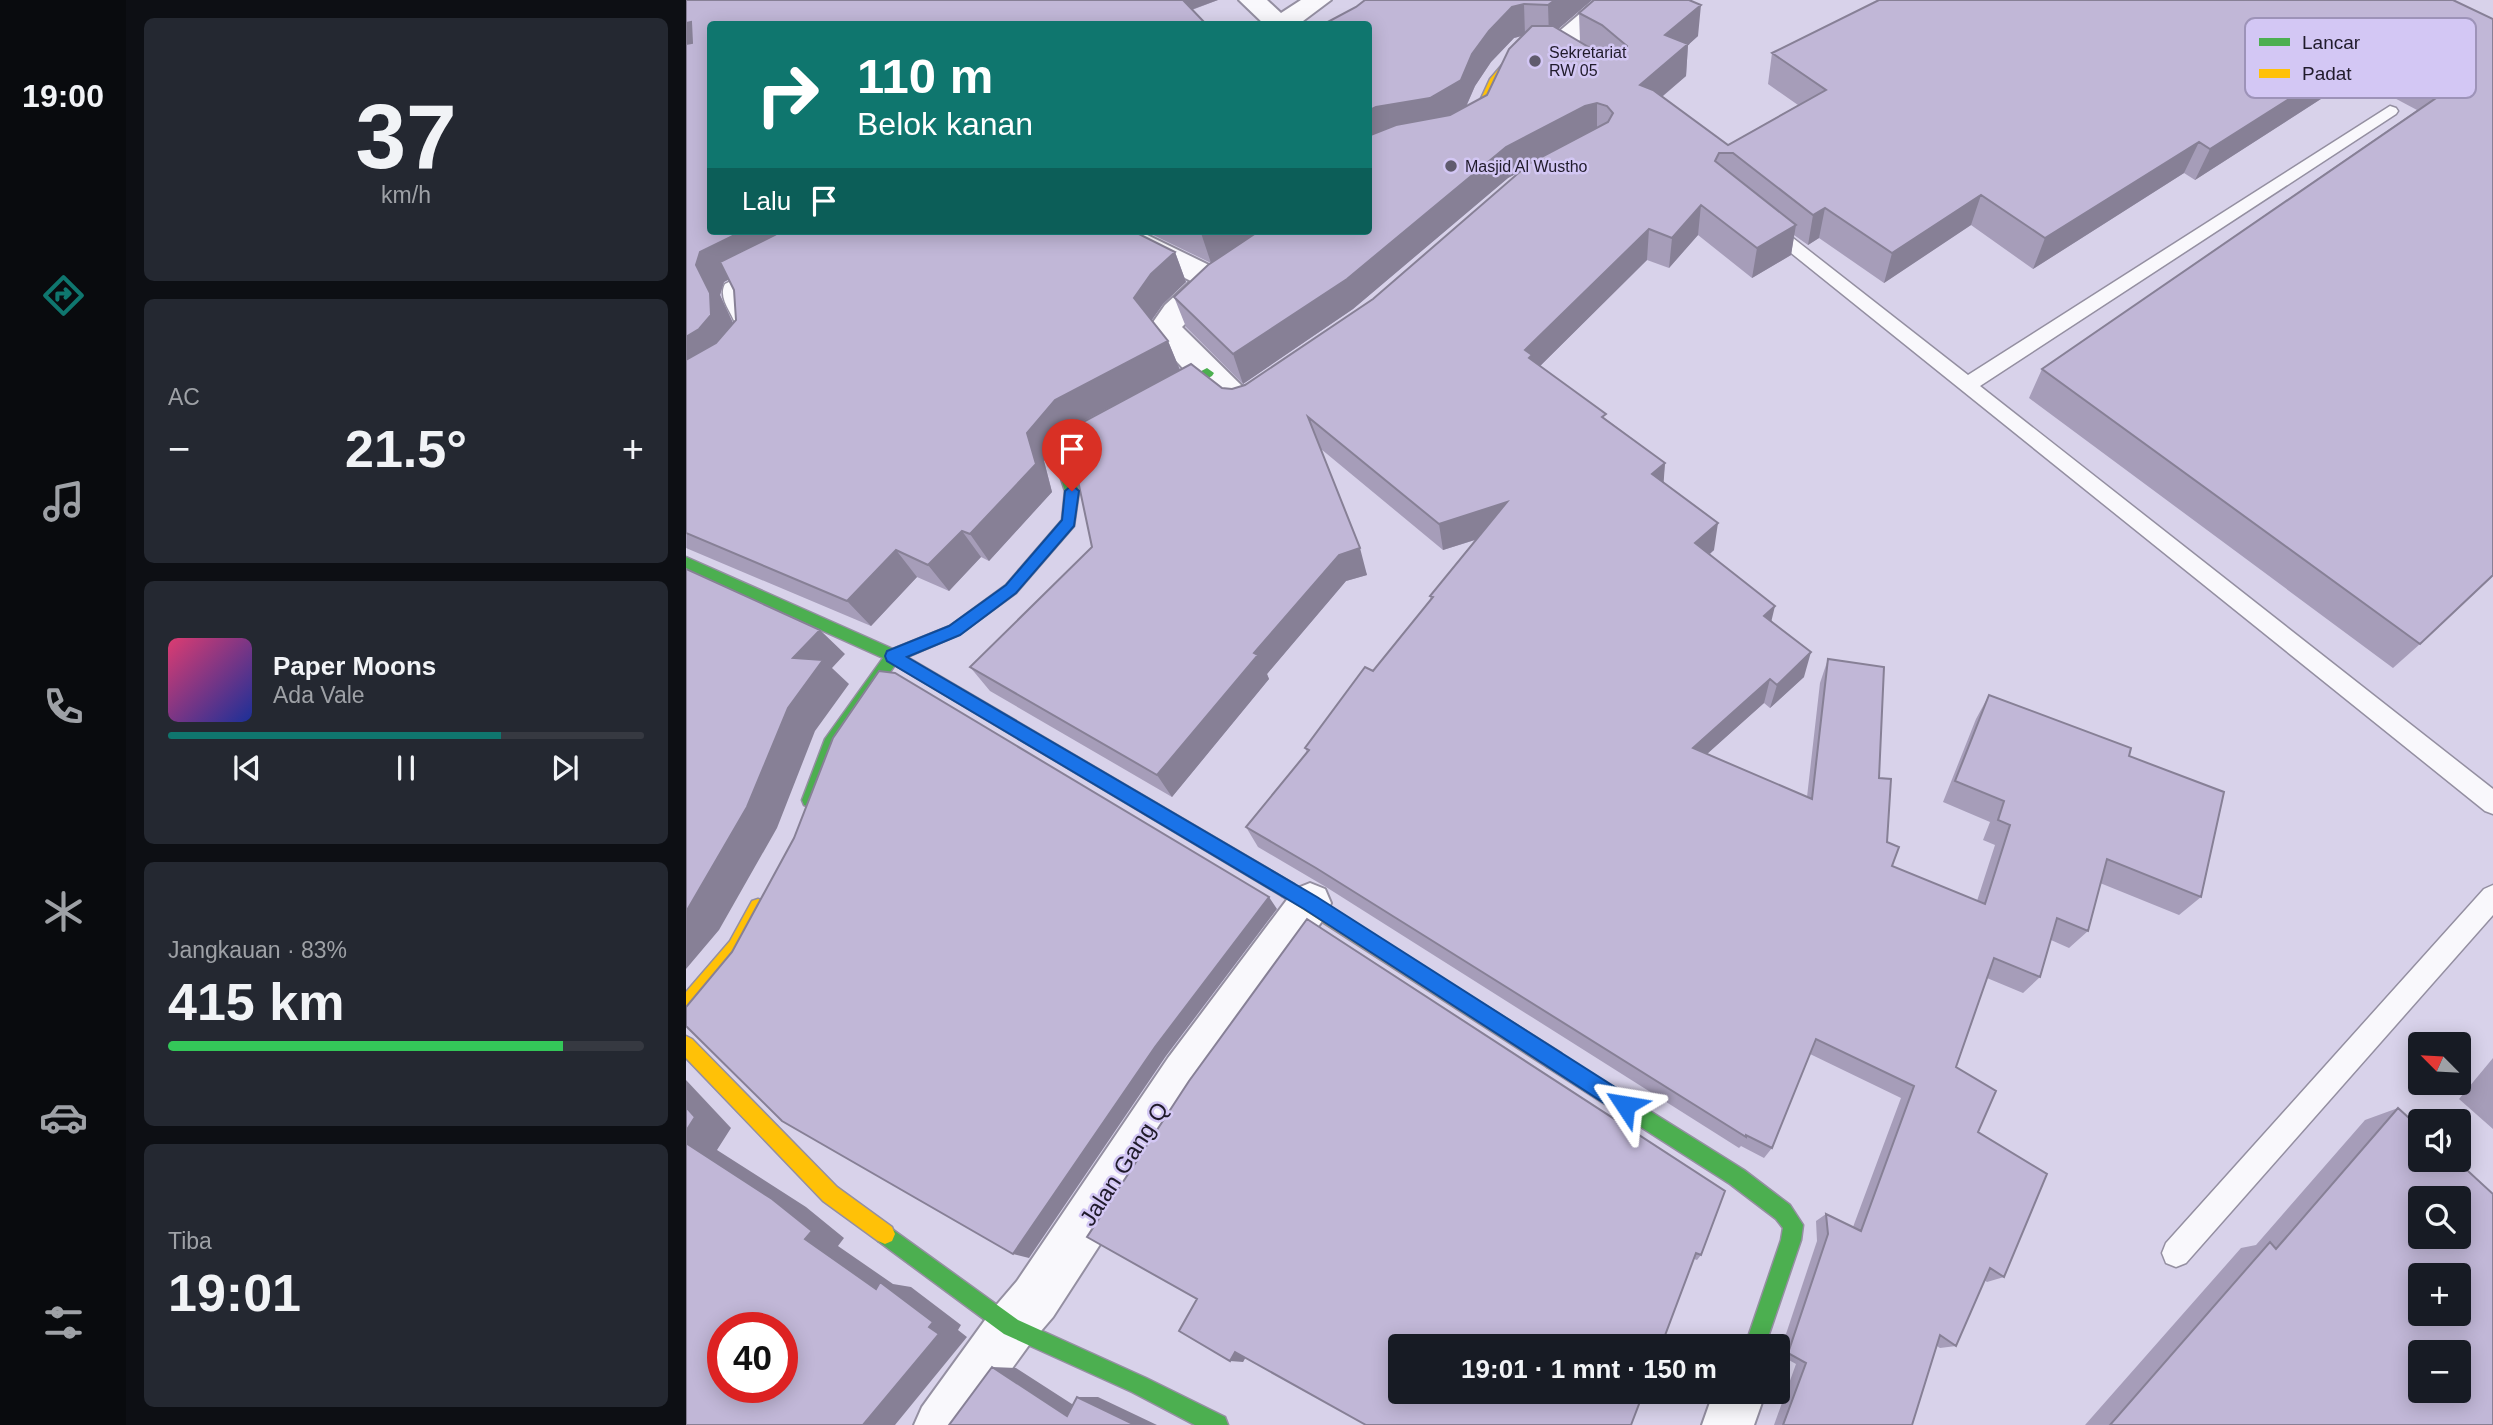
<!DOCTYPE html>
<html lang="id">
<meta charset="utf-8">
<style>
body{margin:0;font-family:Arial,sans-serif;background:#242831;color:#f1f3f6;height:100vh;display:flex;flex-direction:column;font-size:26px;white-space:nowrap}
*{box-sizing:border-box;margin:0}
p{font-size:23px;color:#9ea1a6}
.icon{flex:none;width:38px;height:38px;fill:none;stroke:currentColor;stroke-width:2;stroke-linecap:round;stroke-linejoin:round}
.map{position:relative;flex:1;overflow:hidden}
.side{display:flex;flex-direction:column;gap:18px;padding:18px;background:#0d0f14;width:560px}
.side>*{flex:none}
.hud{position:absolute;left:21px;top:21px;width:665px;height:214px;border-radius:7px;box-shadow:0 4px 18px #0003;background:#0f766e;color:#fff;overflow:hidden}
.needle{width:46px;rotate:294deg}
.fabs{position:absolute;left:1722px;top:1032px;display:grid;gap:14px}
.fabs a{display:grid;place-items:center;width:63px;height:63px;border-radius:7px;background:#171b24;box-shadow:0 4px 18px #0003;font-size:35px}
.speed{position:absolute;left:21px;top:1312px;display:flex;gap:14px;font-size:35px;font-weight:700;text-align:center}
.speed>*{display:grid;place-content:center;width:91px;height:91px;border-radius:50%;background:#171b24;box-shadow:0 4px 18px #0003;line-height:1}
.speed .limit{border:10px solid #d22;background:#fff;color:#111}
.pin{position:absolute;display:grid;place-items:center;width:60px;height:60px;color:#fff;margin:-72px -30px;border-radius:50% 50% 50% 0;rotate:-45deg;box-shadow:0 0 7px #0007}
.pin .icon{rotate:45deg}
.me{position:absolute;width:77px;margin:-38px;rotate:303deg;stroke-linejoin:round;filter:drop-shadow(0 0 5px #0008)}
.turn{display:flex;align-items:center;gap:24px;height:147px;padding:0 35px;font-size:32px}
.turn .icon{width:91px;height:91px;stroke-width:2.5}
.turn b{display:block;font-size:49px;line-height:60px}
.then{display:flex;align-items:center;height:66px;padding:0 35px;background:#0003;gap:14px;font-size:26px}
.big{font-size:52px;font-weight:800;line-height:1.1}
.side .tile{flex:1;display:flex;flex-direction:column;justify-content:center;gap:10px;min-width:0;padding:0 24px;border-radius:10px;background:#242831}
.side .dial{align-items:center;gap:0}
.dial b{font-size:91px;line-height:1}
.song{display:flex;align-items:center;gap:21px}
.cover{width:84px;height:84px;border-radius:10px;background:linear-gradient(135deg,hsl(340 70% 55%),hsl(230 70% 35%))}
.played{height:7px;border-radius:4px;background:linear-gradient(90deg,#0f766e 70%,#363941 70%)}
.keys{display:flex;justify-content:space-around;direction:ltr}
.heat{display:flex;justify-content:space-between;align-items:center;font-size:38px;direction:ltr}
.charge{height:10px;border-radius:5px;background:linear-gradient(90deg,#34c759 83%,#363941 0)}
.trip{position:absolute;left:702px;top:1334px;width:402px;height:70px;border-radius:7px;background:#171b24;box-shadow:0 4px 18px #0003;font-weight:800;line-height:70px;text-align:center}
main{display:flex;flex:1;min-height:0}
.tabs{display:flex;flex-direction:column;width:126px;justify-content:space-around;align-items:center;background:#090b0e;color:#9ea1a6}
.tabs .icon{width:49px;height:49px}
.tabs .active{color:#0f766e}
.tabs b{font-size:32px;color:#f1f3f6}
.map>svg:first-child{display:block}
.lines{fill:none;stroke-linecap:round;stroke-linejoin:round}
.lane-casing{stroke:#948fa1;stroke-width:3}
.street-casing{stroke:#948fa1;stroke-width:4}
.fast-casing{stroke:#948fa1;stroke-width:3}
.slow-casing{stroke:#948fa1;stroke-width:3}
.lane{fill:#f9f8fc;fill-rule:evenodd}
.street{fill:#f9f8fc;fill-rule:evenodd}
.fast{fill:#4caf50;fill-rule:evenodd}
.slow{fill:#ffc107;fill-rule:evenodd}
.wall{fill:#a69db9;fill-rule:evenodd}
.shaded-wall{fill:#878096}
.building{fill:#c1b7d7;stroke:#878096;stroke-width:2;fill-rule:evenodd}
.route{fill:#1a73e8;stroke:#114b97;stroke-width:2}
.poi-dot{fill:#605b6e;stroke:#d3c7f4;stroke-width:2.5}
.labels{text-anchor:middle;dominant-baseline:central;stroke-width:5;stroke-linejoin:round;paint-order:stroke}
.far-poi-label{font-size:16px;fill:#201b2b;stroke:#d3c7f4;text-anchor:start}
.near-street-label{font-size:23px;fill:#201b2b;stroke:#d3c7f4}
.key{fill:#d3c7f4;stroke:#9d93b8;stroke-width:2}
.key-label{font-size:19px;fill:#201b2b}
</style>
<main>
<nav class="tabs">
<b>19:00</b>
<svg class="icon active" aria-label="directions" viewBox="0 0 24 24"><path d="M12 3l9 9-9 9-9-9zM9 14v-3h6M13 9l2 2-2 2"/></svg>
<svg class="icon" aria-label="music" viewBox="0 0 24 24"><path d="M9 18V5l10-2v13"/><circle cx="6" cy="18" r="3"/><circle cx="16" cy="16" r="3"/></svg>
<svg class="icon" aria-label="phone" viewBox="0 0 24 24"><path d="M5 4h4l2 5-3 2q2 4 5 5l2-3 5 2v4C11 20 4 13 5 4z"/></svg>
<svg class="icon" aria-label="climate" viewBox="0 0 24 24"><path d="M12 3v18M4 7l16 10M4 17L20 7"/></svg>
<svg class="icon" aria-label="car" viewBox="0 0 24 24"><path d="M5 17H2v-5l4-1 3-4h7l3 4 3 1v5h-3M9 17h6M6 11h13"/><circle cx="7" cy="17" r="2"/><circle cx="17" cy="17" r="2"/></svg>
<svg class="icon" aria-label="filters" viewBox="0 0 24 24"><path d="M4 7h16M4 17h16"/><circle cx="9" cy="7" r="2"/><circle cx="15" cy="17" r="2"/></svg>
</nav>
<section class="side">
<div class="tile dial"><b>37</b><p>km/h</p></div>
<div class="tile"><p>AC</p>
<div class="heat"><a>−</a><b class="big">21.5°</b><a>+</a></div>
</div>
<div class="tile">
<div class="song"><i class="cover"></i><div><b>Paper Moons</b><p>Ada Vale</p></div></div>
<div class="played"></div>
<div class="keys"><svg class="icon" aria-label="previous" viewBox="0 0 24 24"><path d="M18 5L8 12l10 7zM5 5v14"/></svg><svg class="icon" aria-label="pause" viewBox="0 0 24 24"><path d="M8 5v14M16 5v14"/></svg><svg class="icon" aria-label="next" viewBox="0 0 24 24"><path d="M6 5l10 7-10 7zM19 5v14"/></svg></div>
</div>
<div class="tile"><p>Jangkauan · 83%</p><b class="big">415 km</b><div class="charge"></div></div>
<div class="tile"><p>Tiba</p><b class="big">19:01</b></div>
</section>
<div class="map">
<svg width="1807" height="1425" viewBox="0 0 1807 1425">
<rect width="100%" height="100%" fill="#d8d2ea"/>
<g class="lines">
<g class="lane-casing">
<path id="lane" d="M1704 106 1710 108 1712 111 1710 114 1294 386 1807 789V814L1799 811 1074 228 1077 224H1089L1282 375Z
M73 267 79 269 82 273 79 277 54 291 69 329 67 334H53L51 329C48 314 31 299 39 284Z
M1807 885V915L1500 1263 1490 1267 1480 1263 1476 1253 1480 1243 1798 889Z"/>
</g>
<g class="street-casing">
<path id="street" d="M553 0H581L595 13 615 0H645L613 24H578Z
M910 0H938L881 52 872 54 863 52 859 46 863 40Z
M413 231H453L525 266 581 231H617L612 238 530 293 496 327 557 387 580 377 591 381 596 389C589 401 566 418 552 415 534 411 474 345 463 328L479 305 505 281 418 238Z
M624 883 639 889 645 903 639 917 514 1090 367 1317 343 1345 285 1425H228L236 1407 307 1309 331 1281 482 1058 609 889Z
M1028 1391H1080L1068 1425H1016Z"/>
</g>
<g class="fast-casing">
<path id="fast" d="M521 368 528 373 526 376 403 443 384 464 393 491 388 526 330 593 274 634 221 657 608 884 611 890 608 896 602 898 596 896 209 665 152 747 130 805 124 807 118 805 116 800 139 739 197 658 0 569V557L207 649 264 626 320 585 376 520 379 491 370 463 393 435Z
M868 1051 1058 1170 1104 1205 1117 1225 1115 1240 1079 1346H1059L1095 1240 1097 1228 1090 1219 1044 1184 861 1067 859 1060 861 1053Z
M199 1224 332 1320 460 1378 539 1417 542 1425H509L446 1392 318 1334 192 1241 189 1234 192 1227Z"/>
</g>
<g class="slow-casing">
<path id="slow" d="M833 45 842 47 814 80 796 120 760 140 709 149 682 163V155L702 143 753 135 787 116 804 79Z
M602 882 875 1053 877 1060 875 1067 868 1069 861 1067 596 896 593 890 596 884Z
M72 899 78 901 81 907 56 953 6 1012 0 1015V992L44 941 66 901Z
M0 1036 6 1039 151 1187 206 1227 209 1234 206 1241 199 1244 192 1241 137 1201 0 1058Z"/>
</g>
<use href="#lane" class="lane"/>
<use href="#street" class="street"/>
<use href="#fast" class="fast"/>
<use href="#slow" class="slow"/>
</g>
<path class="wall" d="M0 0H532L506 10 24 231 489 252 500 282 477 304 466 320 482 341 494 370 536 388 546 389 559 385 687 299 835 171 822 178 667 309 557 384 500 327 488 297 525 263 459 231H682L670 7 906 0 872 29 894 42 893 13 1012 36 1002 45 1000 76 976 97 1042 145 1112 105 1082 84 1086 53 1807 19 1734 644 1707 668 1343 398 1356 369 1731 110 1669 77 1509 180 1498 173 1347 269 1285 225 1198 283 1133 238 1122 245 1108 235 1105 255 1066 278 1012 235 983 268 961 260 854 366 920 419 979 463 977 482 1028 550 1024 554 1086 621 1118 677 1084 708 1078 703 1021 754 1121 797 1134 683 1142 659 1193 778 1201 842 1206 866 1291 901 1309 845 1297 840 1304 822 1257 802 1290 719 1303 695 1443 756 1515 897 1493 915 1414 883 1402 931 1383 948 1365 940 1354 977 1337 993 1301 978 1270 1067 1292 1132 1318 1277 1301 1282 1298 1280 1270 1346 1254 1348 1251 1346 1226 1425H1088L1110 1364 1092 1354V1353L1094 1352 1131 1241 1130 1221 1140 1214 1167 1227 1215 1098 1124 1054 1086 1148 1078 1158 1055 1146 1053 1148 640 887 572 847 560 827 621 752 619 748 687 671 745 600 744 596 789 540 757 550 635 449 681 575 660 581 581 674 583 679 486 797 304 691 284 667 406 547 417 411 384 428 358 461 366 492 303 561 295 557 263 591 231 577 185 626 0 548ZM836 36 801 95 780 107 789 86 805 62 828 38ZM42 279 48 290 50 320 47 323 34 295 38 282Z
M621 919 1015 1255 1011 1260 1008 1259 559 1358 557 1362 511 1299Z
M1807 1058V1129L1773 1099Z
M1712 1108 1807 1425H1399L1555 1248 1570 1245 1679 1120Z"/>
<path class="shaded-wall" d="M486 0H532L491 15Z
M869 0H906L863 37 862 5Z
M838 4 839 35 828 38 805 62 789 86 778 111 682 145V111L803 31 826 7Z
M1015 5 1012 36 1002 45 1000 76 953 116 954 85 979 35Z
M5 22 24 51 0 61V23Z
M1687 46 1669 77 1509 180 1524 149Z
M911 103V133L899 137 822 178 667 309 557 384 547 354 820 147 899 106Z
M1513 142 1498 173 1347 269 1359 238Z
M1295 195 1285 225 1198 283 1206 253Z
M1015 205 1012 235 983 268 986 238Z
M1139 208 1133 238 1122 245 1127 215Z
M1110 225 1105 255 1066 278 1071 248Z
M963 229 961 260 847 373 839 350Z
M57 231H128L96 253 38 282 34 295 47 323 0 383V337L10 265 14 252Z
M518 231H576L525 263 515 233Z
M489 252 500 282 477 304 460 328 448 298 465 274Z
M482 341 494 370 384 428 358 461 366 492 303 561 284 534 341 433 369 400Z
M979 463 977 491 966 474Z
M821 502 823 529 757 550 753 524Z
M1032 523 1028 550 1006 569 1009 543Z
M276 531 295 557 263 591 242 565Z
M674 548 681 575 660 581 581 674 583 679 486 797 471 775 568 653 653 555Z
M210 550 231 577 185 626 161 601Z
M1089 606 1083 631 1078 616Z
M134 630 159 654 146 668 163 684 129 731 91 828 33 930 0 969V912L107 658Z
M1125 652 1118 677 1084 708 1091 685Z
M1084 679 1078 703 1003 770 1007 748Z
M583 897 591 909 480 1056 343 1258 327 1254 469 1047Z
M0 1080 45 1128 31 1150 120 1207 158 1238 152 1246 207 1284 225 1287 275 1325 272 1330 281 1337 209 1425H177L243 1327 190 1289 119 1239 0 1143Z
M549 1352 562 1353 557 1362 544 1361Z
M306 1367 330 1368 403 1415 381 1416Z
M391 1397H412L471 1425H449Z"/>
<path class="building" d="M0 0H497L520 24H24V231H57L14 252 10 265 24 293 25 315 13 329 0 337V44L6 43 5 22 0 23Z
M679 0H869L862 5 838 4 826 7 803 31 786 54 775 80 744 98 690 107 682 111V24H638L670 7Z
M908 0H1003L1015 5 979 35 1002 44 954 85 967 90 1042 145 1140 90 1086 53 1193 0H1767L1807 19V575L1734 644 1356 369 1766 87 1687 46 1524 149 1513 142 1359 238 1295 195 1206 253 1139 208 1127 215 1047 153H1033L1029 161 1110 225 1071 248 1015 205 986 238 963 229 839 350 846 355 843 358 920 414 916 417 979 463 966 474 1032 523 1009 543 1089 606 1078 616 1125 652 1091 685 1084 679 1007 748 1126 799 1142 659 1198 667 1193 778 1205 779 1201 842 1213 847 1206 866 1299 904 1324 825 1312 820 1318 801 1269 781 1303 695 1445 748 1443 756 1538 792 1515 897 1421 859 1402 931 1371 918 1354 977 1308 958 1270 1067 1310 1091 1292 1132 1361 1174 1318 1277 1304 1268 1270 1346 1254 1335 1226 1425H1097L1120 1363 1100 1352 1103 1350 1142 1234 1140 1214 1175 1231 1228 1086 1130 1039 1086 1148 1060 1135V1137L630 868 560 827 623 750 619 748 679 667 687 671 747 597 744 596 821 502 753 524 622 417 674 548 653 555 568 653 572 655 471 775 284 667 406 547 383 438 397 422 505 364 536 388 546 389 559 385 687 299 844 163 922 122 927 113 921 106 911 103 899 106 820 147 661 279 547 354 488 297 522 265 573 231H682V136L710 125 764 115 801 95 823 49 846 26H867L916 55H937L941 46 916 25 893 13Z
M95 231H447L489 252 465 274 448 298 482 341 369 400 341 433 350 464 284 534 276 531 242 565 210 550 161 601 0 533V360L30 343 50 320 48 290 34 262 89 235Z
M0 569 134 630 107 658 137 660 102 708 61 807 0 912Z
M193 671 209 673 583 897 469 1047 327 1254 96 1121 0 1026V1007L46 952 108 838 147 738Z
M621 919 1039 1191 1015 1255 1010 1253 975 1346H714V1391H958L945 1425H680L549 1352 544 1361 493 1331 511 1299 401 1237 503 1081Z
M0 1107 9 1117 0 1131Z
M1712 1108 1734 1128V1160H1770L1807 1194V1425H1424L1584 1242 1590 1249ZM1734 1199H1773V1237H1734ZM1734 1276H1773V1314H1734ZM1734 1353H1773V1391H1734Z
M0 1143 86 1199 126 1231 119 1239 190 1289 194 1282 247 1322 243 1327 253 1334 177 1425H0ZM37 1328H96V1388H37Z
M306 1367 381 1416 391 1397 449 1425H263Z"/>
<path class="route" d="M386 485 393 491 388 526 330 593 274 635 221 657 631 897 946 1098 948 1105 946 1112 939 1114 932 1112 618 909 201 661 199 656 201 651 263 626 320 585 376 520 379 491Z"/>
<g class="poi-dot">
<circle cx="849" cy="61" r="7"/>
<circle cx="765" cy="166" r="7"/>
</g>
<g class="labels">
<g class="far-poi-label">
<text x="863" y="52">Sekretariat<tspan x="863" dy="18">RW 05</tspan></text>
<text x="779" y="166">Masjid Al Wustho</text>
</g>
<g class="near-street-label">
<text transform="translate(438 1164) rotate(-57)">Jalan Gang Q</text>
</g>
</g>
<rect x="1559" y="18" width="231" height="80" rx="10" class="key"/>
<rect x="1573" y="38" width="31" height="8" fill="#4caf50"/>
<rect x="1573" y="69" width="31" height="9" fill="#ffc107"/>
<g class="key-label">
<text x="1616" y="49">Lancar</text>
<text x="1616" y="80">Padat</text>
</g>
</svg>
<div class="fabs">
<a><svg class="needle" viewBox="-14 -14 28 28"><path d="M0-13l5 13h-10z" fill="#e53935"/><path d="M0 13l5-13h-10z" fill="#9ea1a6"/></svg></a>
<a><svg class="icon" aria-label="sound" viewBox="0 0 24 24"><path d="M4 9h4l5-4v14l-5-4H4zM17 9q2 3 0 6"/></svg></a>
<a><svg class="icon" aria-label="search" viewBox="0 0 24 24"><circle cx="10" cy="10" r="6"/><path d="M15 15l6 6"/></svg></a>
<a>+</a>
<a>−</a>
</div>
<div class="speed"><div class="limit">40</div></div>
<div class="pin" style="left:386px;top:491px;background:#d93025"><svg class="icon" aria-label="arrive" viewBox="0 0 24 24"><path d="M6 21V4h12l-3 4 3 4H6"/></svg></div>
<svg class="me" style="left:939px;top:1105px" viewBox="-20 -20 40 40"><path d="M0-17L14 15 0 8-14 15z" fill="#1a73e8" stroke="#fff" stroke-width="4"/></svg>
<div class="trip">19:01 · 1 mnt · 150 m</div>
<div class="hud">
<div class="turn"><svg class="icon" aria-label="right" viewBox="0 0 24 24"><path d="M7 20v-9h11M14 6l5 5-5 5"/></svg><div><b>110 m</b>Belok kanan</div></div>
<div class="then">Lalu<svg class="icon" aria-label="arrive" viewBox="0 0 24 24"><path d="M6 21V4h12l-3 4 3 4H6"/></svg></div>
</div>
</div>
</main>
